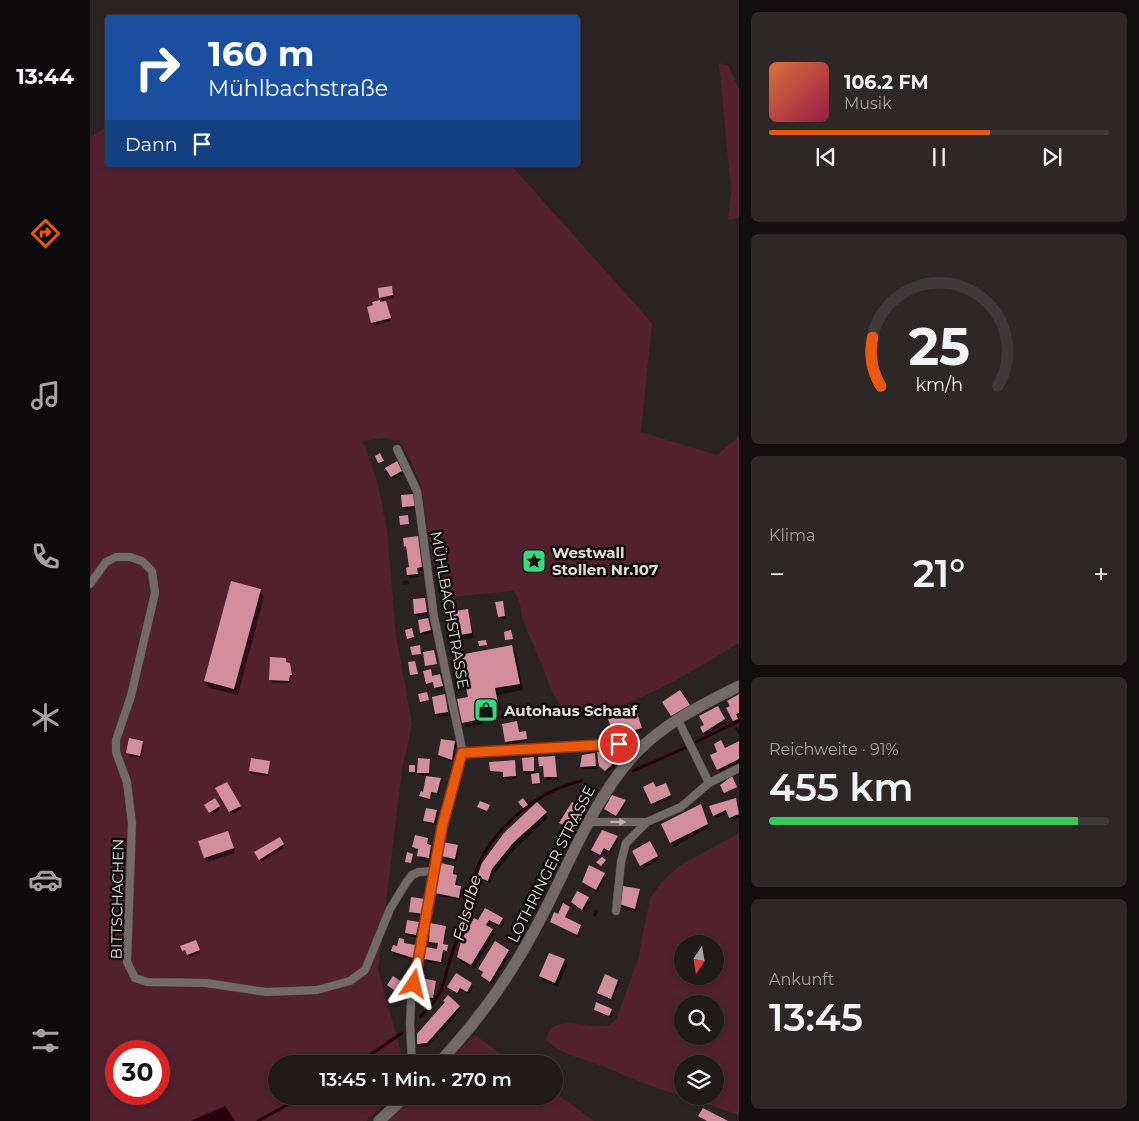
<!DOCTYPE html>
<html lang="de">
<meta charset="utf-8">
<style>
body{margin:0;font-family:Montserrat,sans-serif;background:#2d2728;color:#f1f3f6;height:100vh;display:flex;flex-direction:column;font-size:19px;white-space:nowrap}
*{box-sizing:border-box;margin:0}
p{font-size:16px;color:#a2a1a3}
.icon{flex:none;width:28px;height:28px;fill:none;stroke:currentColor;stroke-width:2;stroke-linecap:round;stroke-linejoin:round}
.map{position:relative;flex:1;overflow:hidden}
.details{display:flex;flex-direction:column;gap:12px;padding:12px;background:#120e0f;width:400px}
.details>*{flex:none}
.top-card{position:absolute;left:15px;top:15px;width:475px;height:152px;border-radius:5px;box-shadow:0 2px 8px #0003,0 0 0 1px #3d383a;background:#1a4fa0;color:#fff;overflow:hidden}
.needle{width:32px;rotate:192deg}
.tools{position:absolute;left:584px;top:935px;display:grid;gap:10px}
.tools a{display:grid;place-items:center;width:50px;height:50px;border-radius:50%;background:#201a1b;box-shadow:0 2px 8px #0003,0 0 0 1px #3d383a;font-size:25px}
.speed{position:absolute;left:15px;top:1040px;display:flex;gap:10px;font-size:25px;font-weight:700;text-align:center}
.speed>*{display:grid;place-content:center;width:65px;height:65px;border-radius:50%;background:#201a1b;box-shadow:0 2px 8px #0003,0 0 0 1px #3d383a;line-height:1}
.speed .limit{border:8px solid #d22;background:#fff;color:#111}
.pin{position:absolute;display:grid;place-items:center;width:42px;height:42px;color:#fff;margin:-21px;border:2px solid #fff;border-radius:50%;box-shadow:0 1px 5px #0007}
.me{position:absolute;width:55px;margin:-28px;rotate:10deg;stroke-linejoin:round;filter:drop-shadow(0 0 4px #0008)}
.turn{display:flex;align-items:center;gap:18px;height:105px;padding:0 20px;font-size:22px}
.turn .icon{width:65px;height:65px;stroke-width:2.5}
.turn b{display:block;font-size:35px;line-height:42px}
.then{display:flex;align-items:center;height:48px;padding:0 20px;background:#0003;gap:10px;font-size:19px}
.big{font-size:38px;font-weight:600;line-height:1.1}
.details .widget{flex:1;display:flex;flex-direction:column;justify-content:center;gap:8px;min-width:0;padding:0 18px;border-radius:8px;background:#2d2728}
.details .dial{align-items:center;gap:0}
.dial svg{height:130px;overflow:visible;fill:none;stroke:#3d383a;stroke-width:7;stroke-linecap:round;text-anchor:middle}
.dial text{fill:#f1f3f6;stroke:none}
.song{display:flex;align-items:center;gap:15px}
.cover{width:60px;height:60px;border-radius:8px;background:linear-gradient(135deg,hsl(20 70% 55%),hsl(340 70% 35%))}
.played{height:5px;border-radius:2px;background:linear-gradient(90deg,#ea580c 65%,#3d383a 65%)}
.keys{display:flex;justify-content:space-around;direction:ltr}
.heat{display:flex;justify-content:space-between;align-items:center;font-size:28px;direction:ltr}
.charge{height:8px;border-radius:4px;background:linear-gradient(90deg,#34c759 91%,#3d383a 0)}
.trip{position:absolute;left:178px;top:1055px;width:295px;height:50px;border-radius:25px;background:#201a1b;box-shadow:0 2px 8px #0003,0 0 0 1px #3d383a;font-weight:600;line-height:50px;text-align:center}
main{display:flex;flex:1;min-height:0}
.menu{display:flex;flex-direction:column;width:90px;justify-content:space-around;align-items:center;background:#0d0a0b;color:#a2a1a3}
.menu .icon{width:35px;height:35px}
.menu .selected{color:#ea580c}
.menu b{font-size:22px;color:#f1f3f6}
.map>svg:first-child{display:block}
.green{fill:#52202f;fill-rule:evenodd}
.water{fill:#27010d}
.shadow{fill:#0007}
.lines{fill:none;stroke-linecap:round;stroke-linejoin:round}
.stream{stroke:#27010d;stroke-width:3}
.building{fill:#d38e9e}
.street-casing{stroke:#453e3f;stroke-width:9}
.secondary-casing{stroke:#453e3f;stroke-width:12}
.street{stroke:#73686a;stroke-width:8}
.secondary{stroke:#73686a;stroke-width:11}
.oneway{fill:#bcb5b6}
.route-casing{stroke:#983908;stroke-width:12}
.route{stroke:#ea580c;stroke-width:9}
.labels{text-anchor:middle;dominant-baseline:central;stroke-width:5;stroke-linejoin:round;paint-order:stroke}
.poi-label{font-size:15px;font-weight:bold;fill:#e4dedf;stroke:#110d0e;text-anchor:start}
.street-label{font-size:15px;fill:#e4dedf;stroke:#110d0e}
.water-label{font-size:16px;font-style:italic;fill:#ffd6df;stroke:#110d0e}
</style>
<main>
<nav class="menu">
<b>13:44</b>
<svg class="icon selected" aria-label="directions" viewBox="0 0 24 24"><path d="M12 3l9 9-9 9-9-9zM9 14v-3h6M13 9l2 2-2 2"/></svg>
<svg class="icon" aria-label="music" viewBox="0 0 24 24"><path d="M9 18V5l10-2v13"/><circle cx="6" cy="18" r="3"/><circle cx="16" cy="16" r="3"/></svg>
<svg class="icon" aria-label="phone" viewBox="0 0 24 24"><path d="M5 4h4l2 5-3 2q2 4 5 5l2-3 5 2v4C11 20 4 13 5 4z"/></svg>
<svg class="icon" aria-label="climate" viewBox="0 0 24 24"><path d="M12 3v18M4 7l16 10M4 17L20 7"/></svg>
<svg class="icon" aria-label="car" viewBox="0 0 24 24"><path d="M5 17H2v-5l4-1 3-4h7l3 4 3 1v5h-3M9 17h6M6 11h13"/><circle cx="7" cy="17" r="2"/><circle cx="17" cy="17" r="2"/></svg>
<svg class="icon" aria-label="filters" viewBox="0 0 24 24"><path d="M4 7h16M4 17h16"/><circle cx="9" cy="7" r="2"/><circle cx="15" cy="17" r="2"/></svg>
</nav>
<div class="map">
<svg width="649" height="1121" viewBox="0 0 649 1121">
<rect width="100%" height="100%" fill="#2b2224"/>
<path class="green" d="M629 63 638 65 649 89V218L638 220 641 191Z
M17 127 18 165H421L562 323 551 432 627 455 649 436V643C619 661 509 732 477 710 461 699 458 678 450 661 445 647 437 633 433 619 430 608 431 600 423 591L353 598 342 558 331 486 321 461 309 441 292 438 273 441 288 484 297 531 306 635 322 724 312 770 288 969 314 1064H186V1096H303L276 1121H0V137ZM26 1051H69V1094H26Z
M649 833V1115L593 1096H625V1064H592V1096C564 1088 539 1077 512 1066 492 1058 471 1055 456 1040 461 1011 498 1029 516 1026 519 1026 523 1022 526 1020L548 959 560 898 571 883 589 866ZM592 944H625V976H592ZM592 1004H625V1036H592Z
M385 1035 425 1064H356Z
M464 1092 504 1121H298L324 1096H464Z"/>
<path class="water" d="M135 1106 145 1121H101Z"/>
<path class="shadow" d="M301 288 304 298 294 300 301 321 284 325 283 322 293 302 291 297Z
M306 463 313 474 304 479 297 468Z
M324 495 326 509 315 510 314 507Z
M327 537 333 570 328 571 329 577 320 578 318 575 321 568 315 546Z
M318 580 319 584 313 585 312 581Z
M170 591 174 597 148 695 119 688 115 681Z
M335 599 338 615 327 616 326 613Z
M412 602 416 619H411L409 617Z
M378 610 384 638 367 640 364 636Z
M338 619 342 633 333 635 332 632Z
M422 646 426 653 433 690 408 695 411 710 405 712 402 707 390 709 393 724 376 727 373 722Z
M195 664H199L201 667 203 677H201L200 683H182L181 680Z
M351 678 353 689 347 690 344 683H337Z
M354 696 359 715 348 717 344 698Z
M628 708 636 723 615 735 612 728 616 726Z
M547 714 552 731 527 739 520 720Z
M647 727 649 730V735L645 728Z
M429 733H436L437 740 418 745 416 742Z
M52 742 54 745 51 758 39 756 38 753Z
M365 742 366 745 363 762 351 758 349 755Z
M649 742V762L630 772 622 756Z
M526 752 529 762 517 773 510 765Z
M504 755 507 769H493L492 766Z
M465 757 468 779 457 780 455 767 450 766Z
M443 759 445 775 448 776 449 784 443 785 442 774H436L434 771Z
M340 760V778L351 780 349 795 342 794 340 799 331 796 334 793 338 776 330 775 328 772Z
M179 762V776L162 774 160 771Z
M424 762 427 778 416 779 414 772 401 771Z
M137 783 151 809 141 815 127 789Z
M555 787H577L582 798 564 806Z
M125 800 130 810 121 815 116 805Z
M535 801 536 804 527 818 515 809Z
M647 802 649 817 642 820 638 813 626 818 624 815Z
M612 809 619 827 584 847 573 825Z
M346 811 348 814 346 825 336 823 334 820Z
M495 812 497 814 486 832 470 823Z
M456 813 458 818 426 848 405 873 404 872 400 883 390 879 389 876 393 863Z
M520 833 528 839 521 853 512 849Z
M140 837 145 853 118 862 115 857Z
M189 839 194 848 171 862 166 852Z
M337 839 338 846 342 849 340 861 330 859 329 851 324 847Z
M560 843 569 860 553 868 544 851Z
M367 846 369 849 367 861 354 859 352 856Z
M363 867 364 876 368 879 367 886 372 890 370 900 348 896 347 893Z
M514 874 516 877 507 892 493 882Z
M549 890 550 893 546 912 532 907 530 904Z
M487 893 500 901 494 912 483 902Z
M334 900 336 903 334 917 322 914 320 911Z
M479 908 475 919 490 926 492 929 488 937 461 922Z
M505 909 508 911 506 917 503 915Z
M412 919 414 922 410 928 401 922 398 927 404 934 384 969 371 962 369 957 390 920Z
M328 923 330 926 328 938 318 936 316 933Z
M341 924 355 927 357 930 353 946 358 947 357 951 352 950 354 954 353 964 337 962 336 959 349 951V944L340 942Z
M314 940 315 944 325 946 327 949 325 961 304 954 303 951Z
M107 944 110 953 100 957 93 949Z
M418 951 420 954 402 984 394 979V974L390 969Z
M474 960 477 965 468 987 453 981 450 976Z
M303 978 316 988 311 996 298 986Z
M528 981 529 984 522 1001 510 996 509 993Z
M346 982 344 1001 332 998 330 995Z
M381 984 383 987 379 994 372 990 369 995 358 987Z
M369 1007 371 1010 338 1046 330 1047 328 1044Z
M505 1009 521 1010 523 1013 521 1018 507 1012Z"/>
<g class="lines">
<path class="stream" d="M606 742 649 721
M543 771 597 747
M330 1017C355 993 351 988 361 957 366 940 374 924 379 907 382 893 382 879 388 866 405 826 450 790 491 781
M267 1064 312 1033
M168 1121 213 1096"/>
</g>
<path class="building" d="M302 286 303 295 289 298 288 288Z
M290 300V302L296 301 301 318 281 323 277 307 283 305 282 302Z
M290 453 294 461 288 463 285 456Z
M307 461 312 471 301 477 295 468Z
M324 494 326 506 312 507 311 495Z
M318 515 319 524 310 525 309 516Z
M328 536 332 567 327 568 328 574 317 575 316 568 319 567 316 546 314 547 313 538Z
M141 581 171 589 144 689 114 681Z
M335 598 337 612 324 614 323 599Z
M413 601 415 616 408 617 405 602Z
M378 609 382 633 363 636 358 612Z
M338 618 341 630 330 633 328 620Z
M322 628 324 637 317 639 315 630Z
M421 630 423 639 415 640 414 632Z
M396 640 397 645 389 646 388 641Z
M330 645 331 654 322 655 320 647Z
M422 645 430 684 405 688 408 704 400 706 399 700 388 702 391 719 372 723 367 699 378 697 369 655Z
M344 650 347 664 335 666 333 652Z
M180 657 196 658V662L200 663 202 675H200L199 681 179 680Z
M325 661 328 674 320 675 318 662Z
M341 669 342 676 350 674 353 686 344 688 343 682 336 684 333 671Z
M590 690 600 705 581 716 572 702Z
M337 692 339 700 330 702 328 694Z
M355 694 358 712 345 714 342 697Z
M649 694V713L646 714 648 719 643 721 636 708 640 706 637 701Z
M628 706 635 719 613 733 610 727 614 725 609 716Z
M546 710 552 728 524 736 518 719Z
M427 721 429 732 436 731 437 739 415 742 412 724Z
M39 738 53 741 50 756 36 753Z
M351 739 365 741 362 760 348 755Z
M631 740 635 748 649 741V759L627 770 620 755 627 752 624 744Z
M527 751 528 759 515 771 509 766 507 752Z
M505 753 506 766 490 767 492 755Z
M465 756 467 777H454L453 766H449L448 757Z
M444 757V771H433L432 758Z
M161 758 180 761 178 774 159 771Z
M328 758 340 759 339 773H327Z
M425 760 426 776 413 777V772L400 771 399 762Z
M319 765H325V772H319Z
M449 773 450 783 442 784 441 774Z
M336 776 351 778 347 793 341 792 340 799 329 796 331 791 333 792Z
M642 776 647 787 634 793 630 785Z
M137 782 151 806 139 812 125 788Z
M563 782 566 787 576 783 581 795 561 804 553 787Z
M522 795 536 800 526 816 514 809Z
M125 798 130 806 119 813 114 805Z
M433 798 438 805 433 808 428 802Z
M646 798 649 814 639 818 636 810 623 816 619 806Z
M390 801 400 805 397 811 387 807Z
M447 802 457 812 423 843 402 869 398 881 387 877 392 863 414 833Z
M482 802 496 811 484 830 469 823Z
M611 804 618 824 580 843 571 824Z
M336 808 347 810 344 823 333 821Z
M512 830 528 836 519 851 514 848 510 855 501 850Z
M138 831 144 848 114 858 108 841Z
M325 835 338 838 337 844 341 845 339 858 327 856 328 849 322 847Z
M190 837 194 844 169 860 164 852Z
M560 841 568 856 550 866 542 851Z
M353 842 368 845 365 859 351 856Z
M317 852 323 854 321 863 315 862Z
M512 857 516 860 511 866 506 862Z
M351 863 364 866 363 874 367 875 365 885 371 886 369 898 345 893Z
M499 865 515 873 506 890 492 882Z
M533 886 550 889 545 909 529 904Z
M487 891 499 897 492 910 481 902Z
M321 897 335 899 333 914 319 912Z
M473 903 480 907 475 917 491 925 487 935 460 922 464 912 468 914Z
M395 908 413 918 409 925 399 920 396 925 403 929 381 965 367 957 371 941 384 918 388 920Z
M317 920 329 922 326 935 315 933Z
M340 923 356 926 353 944 358 945 357 951 353 950 351 962 334 959 336 947 347 949 348 943 339 942Z
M309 938 314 939V943L326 945 323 958 301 951 303 945 307 946Z
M106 940 110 950 97 955 95 950 92 951 90 946Z
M405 941 419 950 400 982 391 976 393 972 388 969Z
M459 953 475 959 465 983 449 976Z
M366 973 382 983 377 992 370 988 367 993 357 987Z
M515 974 528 980 521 999 507 993Z
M303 976 315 984 309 994 297 985Z
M332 978 346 981 343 998 329 996Z
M358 995 370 1006 337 1043 327 1044V1034L355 1002 353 1001Z
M506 1002 522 1009 519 1016 504 1010Z
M613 1108 638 1121H617L608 1116Z"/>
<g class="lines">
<g class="street-casing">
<path id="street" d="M307 449 327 491 344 617 373 753 352 827 321 1003 320 1024 322 1064
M0 584 16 562 26 557H40L52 561 62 571 65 593 41 696 26 740V752L37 782 42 823 37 962 45 978 57 982 116 983 176 992 227 990 260 981 275 970 300 909 316 883 322 875 329 872 344 871
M588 720 619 783
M373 753 519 744 537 747 546 753
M499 822H557L591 807 619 783 649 768
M526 911 531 862 536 843 557 822"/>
</g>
<g class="secondary-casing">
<path id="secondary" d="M348 1064C393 1015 424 971 454 912 482 858 503 800 545 754 573 724 613 704 649 686
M289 1121 316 1096"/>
</g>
<use href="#street" class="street"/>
<use href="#secondary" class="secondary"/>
</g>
<defs><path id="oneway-solid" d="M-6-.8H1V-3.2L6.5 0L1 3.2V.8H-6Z" transform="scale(1.25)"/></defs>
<use class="oneway" href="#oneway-solid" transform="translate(528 822)"/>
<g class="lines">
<g class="route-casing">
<path id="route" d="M324 984 352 827 372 753 529 744"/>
</g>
<use href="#route" class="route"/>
</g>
<defs>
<g id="sight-square" transform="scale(1.25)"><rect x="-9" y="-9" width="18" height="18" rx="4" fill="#36d880" stroke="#110d0e"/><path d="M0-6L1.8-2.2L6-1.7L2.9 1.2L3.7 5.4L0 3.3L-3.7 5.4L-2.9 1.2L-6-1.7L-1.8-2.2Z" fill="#111"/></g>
<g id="shop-square" transform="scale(1.25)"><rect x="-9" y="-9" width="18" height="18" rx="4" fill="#36d880" stroke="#110d0e"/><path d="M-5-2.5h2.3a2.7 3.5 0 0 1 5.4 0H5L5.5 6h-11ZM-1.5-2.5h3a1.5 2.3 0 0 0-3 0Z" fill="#111"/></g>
</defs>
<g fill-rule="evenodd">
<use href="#sight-square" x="444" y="561"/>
<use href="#shop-square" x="396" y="710"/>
</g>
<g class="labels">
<g class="poi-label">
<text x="462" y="552">Westwall<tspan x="462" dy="17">Stollen Nr.107</tspan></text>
<text x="414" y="710">Autohaus Schaaf</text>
</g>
<g class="street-label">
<text transform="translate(360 610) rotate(80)">MÜHLBACHSTRASSE</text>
<text transform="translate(461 864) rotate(-63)">LOTHRINGER STRASSE</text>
<text transform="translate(27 899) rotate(-89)">BITTSCHACHEN</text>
</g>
<g class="water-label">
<text transform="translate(377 908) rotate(-75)">Felsalbe</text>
</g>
</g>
</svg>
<div class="tools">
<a><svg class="needle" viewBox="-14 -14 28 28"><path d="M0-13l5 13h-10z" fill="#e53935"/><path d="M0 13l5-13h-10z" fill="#a2a1a3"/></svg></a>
<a><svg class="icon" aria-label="search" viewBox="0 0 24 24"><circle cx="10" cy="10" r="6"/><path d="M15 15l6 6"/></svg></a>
<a><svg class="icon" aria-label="layers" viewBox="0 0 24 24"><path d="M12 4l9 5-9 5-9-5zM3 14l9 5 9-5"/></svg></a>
</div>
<div class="speed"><div class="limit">30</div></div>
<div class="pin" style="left:529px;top:744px;background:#d93025"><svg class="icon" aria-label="arrive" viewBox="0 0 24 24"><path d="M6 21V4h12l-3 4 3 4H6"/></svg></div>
<svg class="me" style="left:324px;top:984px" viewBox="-20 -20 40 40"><path d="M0-17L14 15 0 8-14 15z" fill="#ea580c" stroke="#fff" stroke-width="4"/></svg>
<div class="trip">13:45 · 1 Min. · 270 m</div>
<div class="top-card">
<div class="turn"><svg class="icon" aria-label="right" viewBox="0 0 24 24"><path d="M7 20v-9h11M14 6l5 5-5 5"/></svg><div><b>160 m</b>Mühlbachstraße</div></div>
<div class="then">Dann<svg class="icon" aria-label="arrive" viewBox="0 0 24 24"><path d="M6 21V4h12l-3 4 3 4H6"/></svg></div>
</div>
</div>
<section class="details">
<div class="widget">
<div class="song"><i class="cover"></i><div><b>106.2 FM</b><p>Musik</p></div></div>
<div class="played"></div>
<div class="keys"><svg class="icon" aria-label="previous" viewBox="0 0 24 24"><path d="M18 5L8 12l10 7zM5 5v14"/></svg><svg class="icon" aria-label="pause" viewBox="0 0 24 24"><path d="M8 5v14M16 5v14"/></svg><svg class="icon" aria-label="next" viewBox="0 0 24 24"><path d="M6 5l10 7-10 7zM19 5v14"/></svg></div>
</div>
<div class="widget dial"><svg viewBox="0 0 100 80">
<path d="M14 69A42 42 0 1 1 86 69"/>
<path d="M14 69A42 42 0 0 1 9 39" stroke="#ea580c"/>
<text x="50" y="56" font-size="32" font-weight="700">25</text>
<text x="50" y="72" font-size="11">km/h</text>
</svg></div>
<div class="widget"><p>Klima</p>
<div class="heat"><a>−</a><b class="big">21°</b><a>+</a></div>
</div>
<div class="widget"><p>Reichweite · 91%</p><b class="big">455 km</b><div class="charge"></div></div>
<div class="widget"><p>Ankunft</p><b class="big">13:45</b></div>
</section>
</main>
